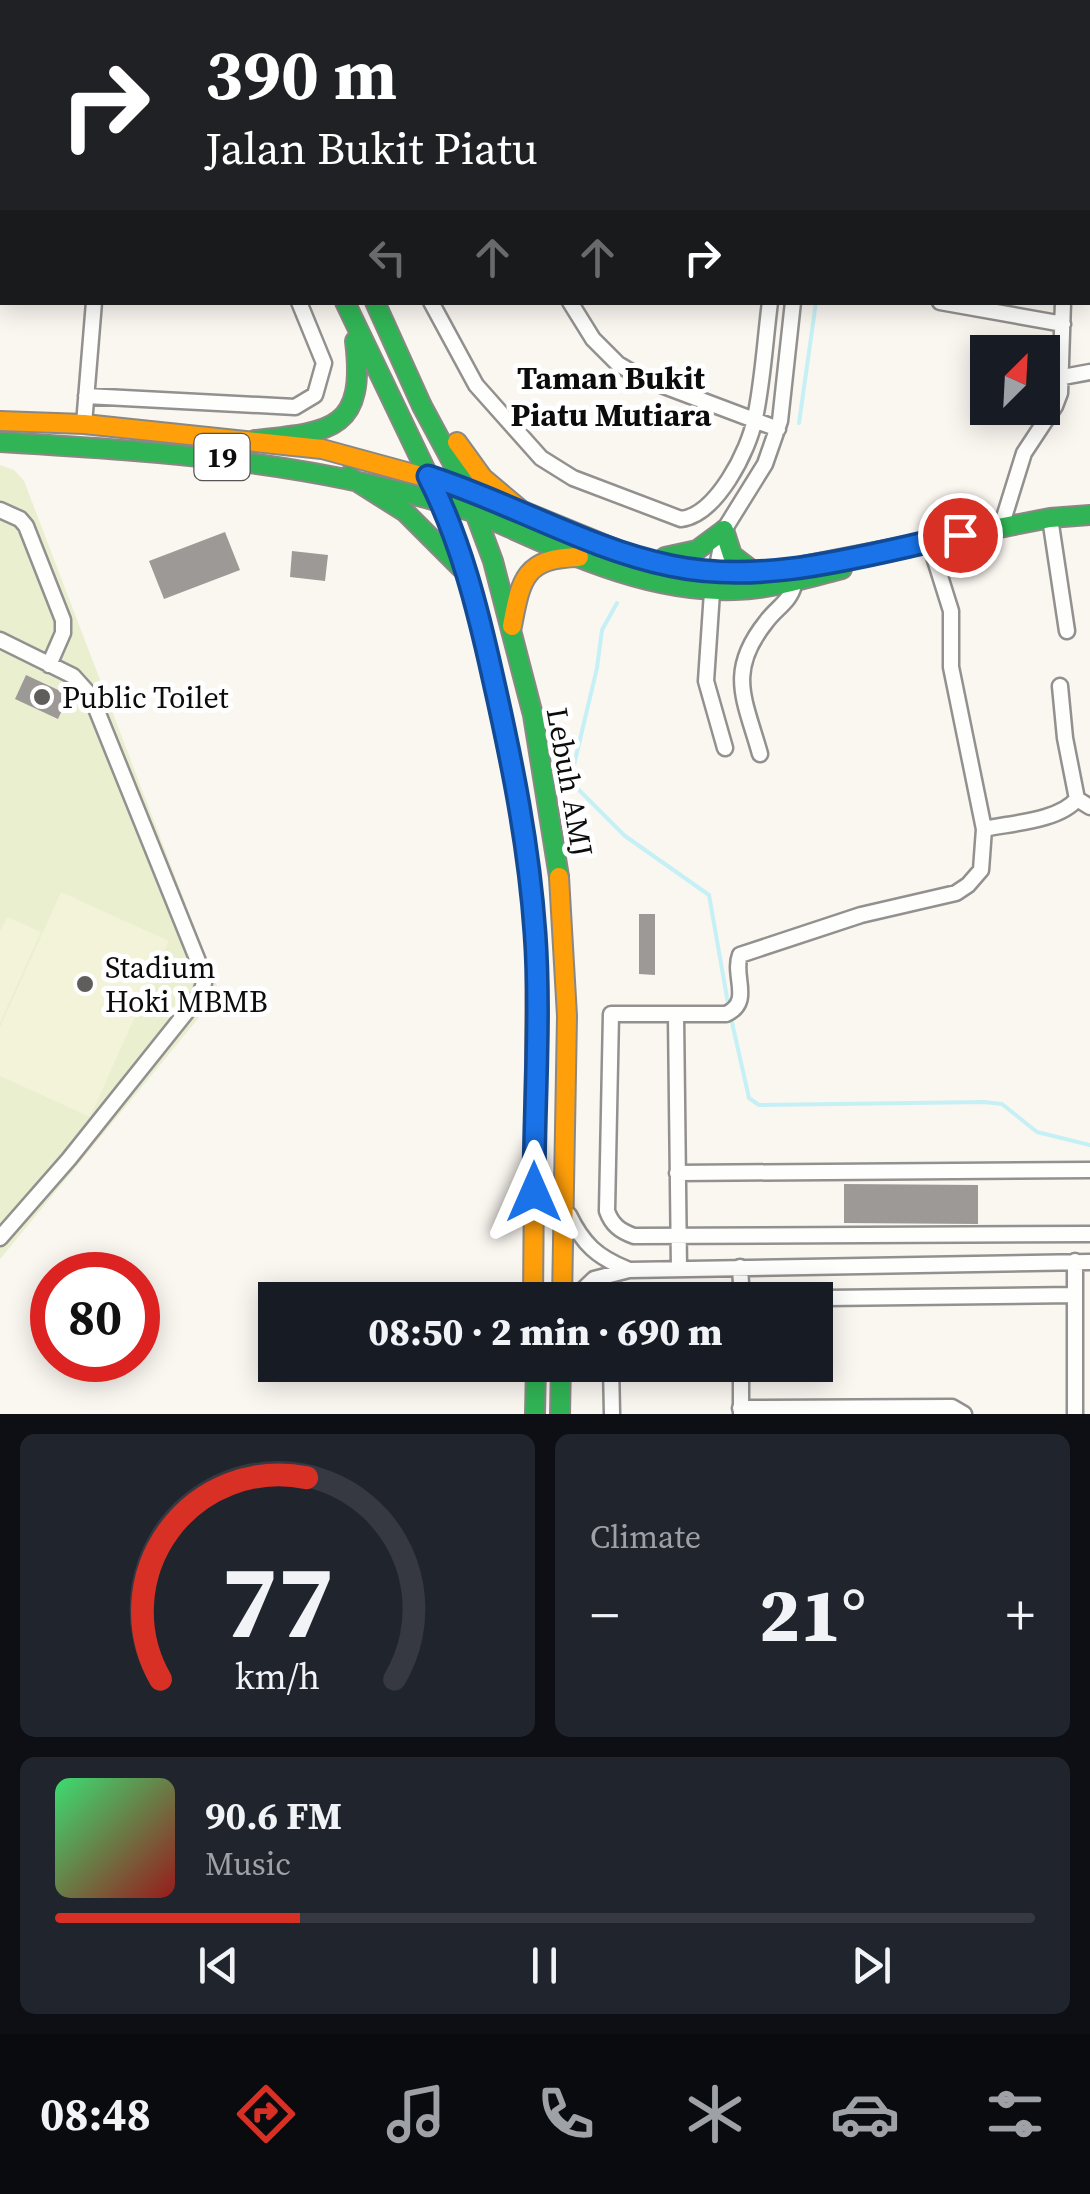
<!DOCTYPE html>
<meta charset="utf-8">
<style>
body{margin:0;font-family:"Source Serif 4",serif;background:#20242c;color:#f1f3f6;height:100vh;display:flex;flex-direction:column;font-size:38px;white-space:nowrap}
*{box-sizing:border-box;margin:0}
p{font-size:32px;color:#9ea1a6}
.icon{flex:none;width:55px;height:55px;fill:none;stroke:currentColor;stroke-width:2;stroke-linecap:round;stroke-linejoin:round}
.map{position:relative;height:1414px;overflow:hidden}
.details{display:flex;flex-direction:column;gap:20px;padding:20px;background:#0d0f14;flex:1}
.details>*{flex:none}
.top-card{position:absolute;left:0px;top:0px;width:1090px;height:305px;box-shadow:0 5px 25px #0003;background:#202124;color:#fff;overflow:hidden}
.needle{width:65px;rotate:24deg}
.controls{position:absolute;left:970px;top:335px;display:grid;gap:20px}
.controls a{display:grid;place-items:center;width:90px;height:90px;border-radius:0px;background:#171b24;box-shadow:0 5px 25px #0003;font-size:50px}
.speed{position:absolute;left:30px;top:1252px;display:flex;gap:20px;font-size:50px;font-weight:700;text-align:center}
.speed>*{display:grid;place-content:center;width:130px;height:130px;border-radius:50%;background:#171b24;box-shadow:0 5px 25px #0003;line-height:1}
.speed .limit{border:15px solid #d22;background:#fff;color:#111}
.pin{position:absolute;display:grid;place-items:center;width:85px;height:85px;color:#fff;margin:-42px;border:5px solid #fff;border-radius:50%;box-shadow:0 2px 10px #0007}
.me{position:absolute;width:110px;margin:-55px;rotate:0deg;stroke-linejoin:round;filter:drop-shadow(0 0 8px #0008)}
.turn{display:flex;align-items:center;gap:35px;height:210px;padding:0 40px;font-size:45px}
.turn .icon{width:130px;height:130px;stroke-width:2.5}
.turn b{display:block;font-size:70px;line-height:85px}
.lanes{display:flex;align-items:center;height:95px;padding:0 40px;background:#0003;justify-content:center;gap:50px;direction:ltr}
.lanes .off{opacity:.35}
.big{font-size:75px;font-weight:800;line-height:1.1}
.details .widget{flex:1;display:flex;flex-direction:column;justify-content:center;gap:15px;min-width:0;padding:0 35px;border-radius:15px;background:#20242c}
.details .dial{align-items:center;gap:0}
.dial svg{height:260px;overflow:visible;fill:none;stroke:#363941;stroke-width:7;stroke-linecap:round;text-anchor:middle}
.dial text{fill:#f1f3f6;stroke:none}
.song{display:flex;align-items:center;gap:30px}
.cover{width:120px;height:120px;border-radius:15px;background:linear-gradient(135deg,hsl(140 70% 55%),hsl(0 70% 35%))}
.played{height:10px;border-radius:5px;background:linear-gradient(90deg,#d93025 25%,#363941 25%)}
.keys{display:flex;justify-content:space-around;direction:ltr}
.heat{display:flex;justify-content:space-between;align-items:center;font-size:55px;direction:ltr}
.details .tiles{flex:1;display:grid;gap:20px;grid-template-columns:1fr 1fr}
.widget:last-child{grid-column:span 2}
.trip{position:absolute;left:258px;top:1282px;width:575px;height:100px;border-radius:0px;background:#171b24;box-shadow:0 5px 25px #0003;font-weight:800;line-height:100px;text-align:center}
.tabs{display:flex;height:160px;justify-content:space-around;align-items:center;background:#090b0e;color:#9ea1a6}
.tabs .icon{width:70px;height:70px}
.tabs .current{color:#d93025}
.tabs b{font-size:45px;color:#f1f3f6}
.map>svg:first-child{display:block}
.green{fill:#eaefcf}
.pitch{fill:#f2f3d9}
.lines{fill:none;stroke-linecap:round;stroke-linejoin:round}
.stream{stroke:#c5f0f6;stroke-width:4}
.building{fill:#9d9996}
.street-casing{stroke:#93918f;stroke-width:19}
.fast-casing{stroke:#8a8885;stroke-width:22}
.slow-casing{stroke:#8a8885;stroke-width:22}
.street{stroke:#fefefd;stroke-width:14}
.fast{stroke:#30b455;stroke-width:18}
.slow{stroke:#ff9f0a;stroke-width:18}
.route-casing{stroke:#114b97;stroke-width:25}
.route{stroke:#1a73e8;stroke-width:18}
.poi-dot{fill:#5f5e5c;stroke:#fff;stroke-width:4}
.labels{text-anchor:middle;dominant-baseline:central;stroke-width:10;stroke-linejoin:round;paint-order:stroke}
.shield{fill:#fff;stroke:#555;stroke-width:2.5}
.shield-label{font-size:28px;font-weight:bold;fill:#0c0c0c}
.poi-label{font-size:30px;fill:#0c0c0c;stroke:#fff;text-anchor:start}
.street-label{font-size:30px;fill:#0c0c0c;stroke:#fff}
.neighbourhood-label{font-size:32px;font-weight:bold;fill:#0c0c0c;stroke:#fff}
</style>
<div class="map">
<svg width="1090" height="1414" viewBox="0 0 1090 1414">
<rect width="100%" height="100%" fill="#faf6f0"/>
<path class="green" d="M0 465 14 470 24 481 217 986 215 998 0 1259Z"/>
<path class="pitch" d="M61 892 169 941 90 1117 0 1076V1027Z
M7 917 41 932 0 1023V932Z"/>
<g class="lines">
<path class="stream" d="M882 2 883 0
M799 423 816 302
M617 603 602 630 597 668 573 769 575 786 625 836 709 895 729 1009
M731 1018 749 1098 759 1105 984 1102 1002 1104 1037 1132 1090 1145"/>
</g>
<path class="building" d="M225 532 240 570 164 599 149 561Z
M292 551 328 555 325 581 290 577Z
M26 675 69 695 58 719 15 699Z
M639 914H655V975L639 974Z
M844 1184 978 1185V1224L844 1223Z"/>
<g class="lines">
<g class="street-casing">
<path id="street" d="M194 0 195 2
M284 0V2
M399 0 400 2
M756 0 757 2
M1056 0 1059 2
M412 2 420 0
M1088 18 1090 13
M431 302 476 385 541 458 573 478 681 519C716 515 749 451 755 418 763 380 765 341 770 302
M570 302 593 339 618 364 640 377 778 429
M940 302 1063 324
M1063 377 1090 372
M86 396 295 407 315 395 324 363 299 302
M84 424 94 302
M0 510 20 519 26 526 63 620V633L49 665
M1050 518 1067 631
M1001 527 1024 453 1055 406 1060 393 1063 302
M929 541 951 611V667L984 829 981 870 968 885 956 893 861 915 740 955C732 976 753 1002 726 1014H611L607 1211C612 1225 620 1231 634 1236L1090 1234
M716 572 724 530 765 464 780 421 793 302
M712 592 706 681 725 748
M0 640 73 676 91 696 202 971 204 983 200 995 69 1159 0 1238
M760 754C745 700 726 672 766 622 776 608 790 602 794 585
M1077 799 1090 807
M984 829C1011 823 1059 821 1077 799L1065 738 1060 686
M676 1016 679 1269
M677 1173 1090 1170
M569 1215C583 1244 597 1257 627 1269
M740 1267 742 1300
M572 1300 594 1279 629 1270 1090 1262
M658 1300 1075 1295
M611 1365 612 1414
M740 1408 952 1407 964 1414
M741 1414V1365
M1075 1414V1261"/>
</g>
<g class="fast-casing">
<path id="fast" d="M229 0 230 2
M345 302 440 500 467 574 487 649 525 836 536 943
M375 302 422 406 465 486 493 561 533 715 559 877
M255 440C332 432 366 430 355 341
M0 442C166 452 316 461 476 513
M348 476 405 512 460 567
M513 507 630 555 674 567 716 572 782 570 1050 518 1090 515
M476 513C559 549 642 593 735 590 772 589 807 578 842 569
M724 530 732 555 753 571
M665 557 697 550 724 530
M535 1414 536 1365
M560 1414 561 1365"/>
</g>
<g class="slow-casing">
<path id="slow" d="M256 0V2
M0 421 84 424 322 449 465 488
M457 442 483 478 521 510
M512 626C521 578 525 558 579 557
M559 877 567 1016 562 1300
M533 1300 536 943"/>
</g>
<use href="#street" class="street"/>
<use href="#fast" class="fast"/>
<use href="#slow" class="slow"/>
</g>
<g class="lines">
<g class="route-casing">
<path id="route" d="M534 1192C534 1108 541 1015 535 933 529 846 512 762 493 678 478 610 460 538 428 476 510 502 588 549 672 566 768 586 867 554 960 535"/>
</g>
<use href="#route" class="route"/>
</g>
<g class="poi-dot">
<circle cx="42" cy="697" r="10"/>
<circle cx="85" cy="984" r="10"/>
</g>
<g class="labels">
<rect class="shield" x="194.5" y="434" width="55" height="46" rx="8"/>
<g class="shield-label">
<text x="222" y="457">19</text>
</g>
<g class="poi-label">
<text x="62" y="697">Public Toilet</text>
<text x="105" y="967">Stadium<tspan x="105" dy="34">Hoki MBMB</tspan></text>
</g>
<g class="street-label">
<text transform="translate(570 782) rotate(80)">Lebuh AMJ</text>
</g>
<g class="neighbourhood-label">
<text x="611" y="378">Taman Bukit<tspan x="611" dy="37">Piatu Mutiara</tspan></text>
</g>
</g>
</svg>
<div class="controls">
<a><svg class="needle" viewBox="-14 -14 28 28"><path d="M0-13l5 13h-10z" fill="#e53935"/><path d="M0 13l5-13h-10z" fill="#9ea1a6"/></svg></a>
</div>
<div class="speed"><div class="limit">80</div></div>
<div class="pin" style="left:960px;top:535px;background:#d93025"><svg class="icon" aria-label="arrive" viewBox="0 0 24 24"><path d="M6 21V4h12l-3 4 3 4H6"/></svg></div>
<svg class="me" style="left:534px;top:1192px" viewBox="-20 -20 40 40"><path d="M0-17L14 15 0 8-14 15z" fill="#1a73e8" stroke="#fff" stroke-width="4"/></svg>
<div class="trip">08:50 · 2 min · 690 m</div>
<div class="top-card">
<div class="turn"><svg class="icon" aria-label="right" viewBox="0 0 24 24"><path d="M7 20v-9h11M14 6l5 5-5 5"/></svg><div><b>390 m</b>Jalan Bukit Piatu</div></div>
<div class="lanes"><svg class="icon off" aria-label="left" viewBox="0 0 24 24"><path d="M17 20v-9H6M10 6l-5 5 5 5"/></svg><svg class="icon off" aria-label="ahead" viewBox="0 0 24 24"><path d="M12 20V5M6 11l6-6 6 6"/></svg><svg class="icon off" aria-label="ahead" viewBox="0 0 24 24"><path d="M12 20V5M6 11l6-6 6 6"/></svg><svg class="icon" aria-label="right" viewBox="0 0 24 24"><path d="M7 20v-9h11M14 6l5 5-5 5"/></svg></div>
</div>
</div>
<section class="details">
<div class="tiles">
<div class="widget dial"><svg viewBox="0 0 100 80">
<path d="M14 69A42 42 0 1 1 86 69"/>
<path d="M14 69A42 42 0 0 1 59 7" stroke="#d93025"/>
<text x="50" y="56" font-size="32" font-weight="700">77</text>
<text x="50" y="72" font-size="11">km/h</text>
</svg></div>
<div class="widget"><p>Climate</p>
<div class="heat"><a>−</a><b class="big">21°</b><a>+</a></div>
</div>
<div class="widget">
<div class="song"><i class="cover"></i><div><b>90.6 FM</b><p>Music</p></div></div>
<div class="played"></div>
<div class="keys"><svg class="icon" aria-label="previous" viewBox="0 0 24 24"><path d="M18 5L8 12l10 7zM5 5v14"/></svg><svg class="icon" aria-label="pause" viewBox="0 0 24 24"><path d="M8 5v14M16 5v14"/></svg><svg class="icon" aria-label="next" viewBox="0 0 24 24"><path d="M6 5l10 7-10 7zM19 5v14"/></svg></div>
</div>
</div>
</section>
<nav class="tabs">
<b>08:48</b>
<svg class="icon current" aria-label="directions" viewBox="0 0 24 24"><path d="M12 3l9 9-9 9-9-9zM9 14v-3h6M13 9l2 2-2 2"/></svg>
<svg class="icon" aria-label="music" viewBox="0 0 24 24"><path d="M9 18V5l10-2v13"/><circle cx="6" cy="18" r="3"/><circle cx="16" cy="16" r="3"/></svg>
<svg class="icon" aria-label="phone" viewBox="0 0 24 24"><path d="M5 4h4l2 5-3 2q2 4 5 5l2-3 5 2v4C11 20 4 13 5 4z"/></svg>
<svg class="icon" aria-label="climate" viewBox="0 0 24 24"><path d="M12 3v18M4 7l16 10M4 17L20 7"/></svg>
<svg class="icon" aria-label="car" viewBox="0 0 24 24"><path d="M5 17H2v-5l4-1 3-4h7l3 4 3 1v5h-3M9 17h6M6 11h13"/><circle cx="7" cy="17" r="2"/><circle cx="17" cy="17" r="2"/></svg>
<svg class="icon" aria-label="filters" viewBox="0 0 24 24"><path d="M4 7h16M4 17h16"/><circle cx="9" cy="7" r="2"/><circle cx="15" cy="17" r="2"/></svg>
</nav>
